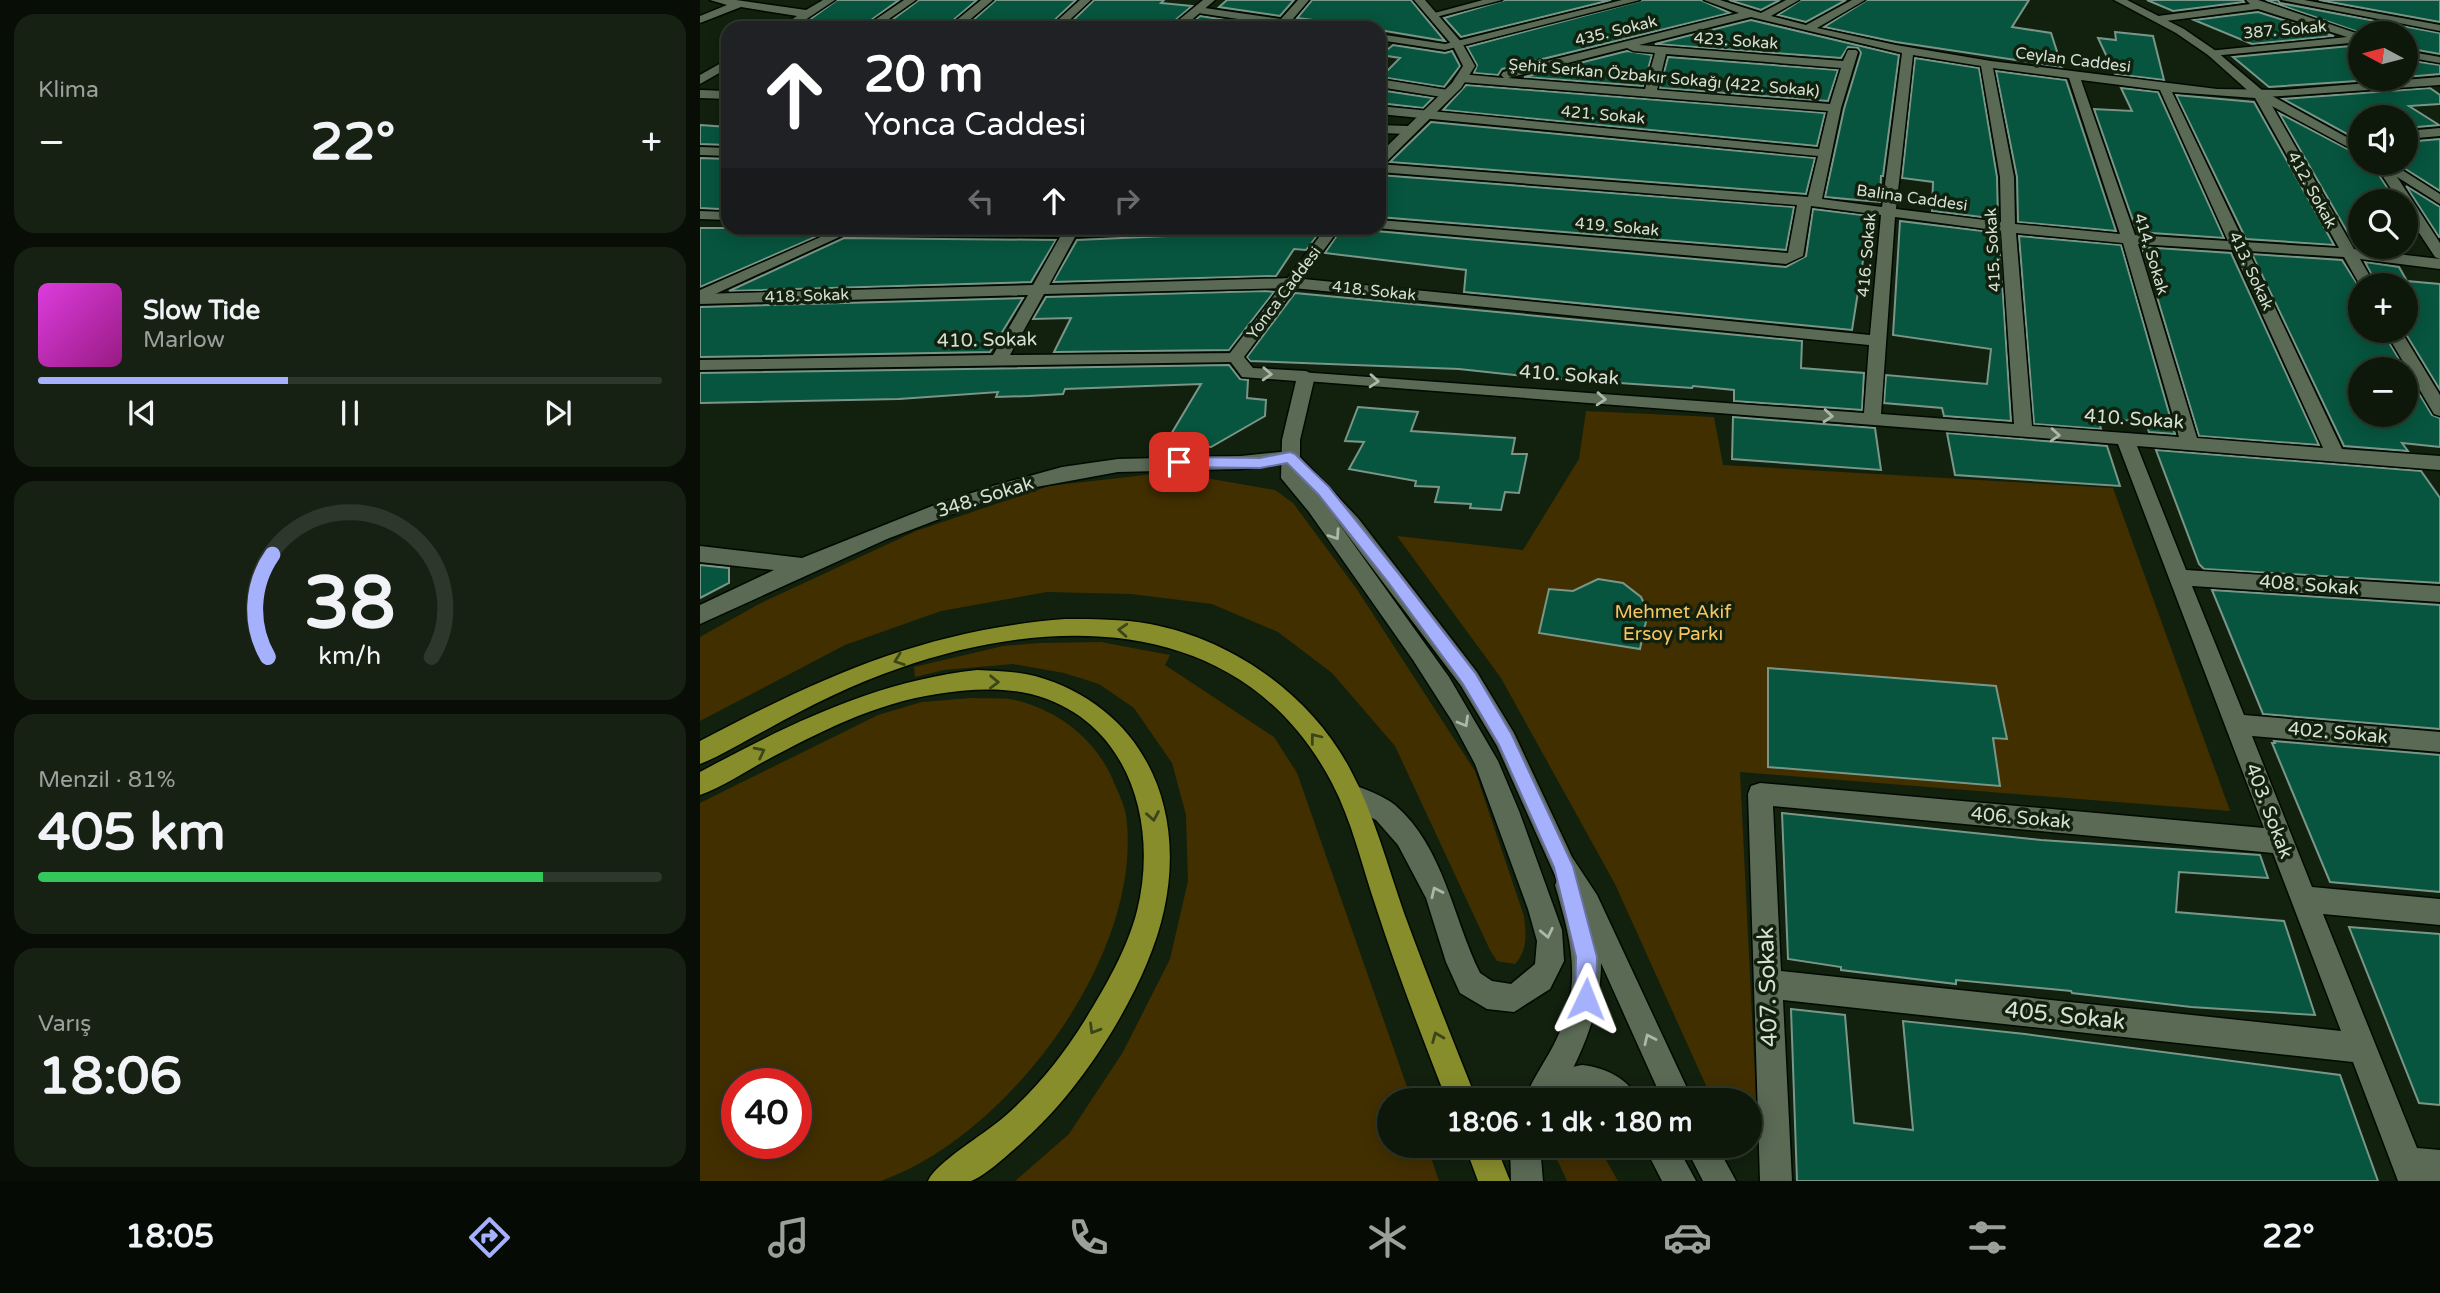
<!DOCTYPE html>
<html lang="tr">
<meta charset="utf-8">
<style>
body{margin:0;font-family:"Varela Round",sans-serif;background:#172113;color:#f1f3f6;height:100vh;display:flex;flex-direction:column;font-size:26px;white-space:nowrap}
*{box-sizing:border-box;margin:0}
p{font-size:23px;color:#9ba09c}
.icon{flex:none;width:38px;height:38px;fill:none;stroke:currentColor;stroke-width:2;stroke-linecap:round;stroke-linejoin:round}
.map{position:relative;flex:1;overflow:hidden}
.drawer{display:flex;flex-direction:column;gap:14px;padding:14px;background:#080d06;width:700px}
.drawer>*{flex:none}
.hud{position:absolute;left:21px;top:21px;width:665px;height:214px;border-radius:21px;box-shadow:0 4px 18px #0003,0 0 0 2px #2e372b;background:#202124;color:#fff;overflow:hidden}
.needle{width:46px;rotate:277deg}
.tools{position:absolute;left:1648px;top:21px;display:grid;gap:14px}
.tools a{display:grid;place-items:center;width:70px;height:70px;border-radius:50%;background:#0e180a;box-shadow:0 4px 18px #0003,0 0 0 2px #2e372b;font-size:35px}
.speed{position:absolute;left:21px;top:1068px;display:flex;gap:14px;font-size:35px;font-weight:700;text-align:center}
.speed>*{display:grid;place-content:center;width:91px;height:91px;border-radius:50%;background:#0e180a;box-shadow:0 4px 18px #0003,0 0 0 2px #2e372b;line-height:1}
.speed .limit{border:10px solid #d22;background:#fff;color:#111}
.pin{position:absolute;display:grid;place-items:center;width:60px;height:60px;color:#fff;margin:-30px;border-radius:14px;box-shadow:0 4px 10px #0006}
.me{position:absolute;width:77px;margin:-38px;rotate:2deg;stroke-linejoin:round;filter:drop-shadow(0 0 5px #0008)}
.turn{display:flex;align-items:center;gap:24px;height:147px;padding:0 28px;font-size:32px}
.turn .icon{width:91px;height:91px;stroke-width:2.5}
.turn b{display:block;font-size:49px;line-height:60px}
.lanes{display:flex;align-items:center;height:66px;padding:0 28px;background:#0003;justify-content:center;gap:35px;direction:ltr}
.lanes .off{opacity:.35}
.big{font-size:52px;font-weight:700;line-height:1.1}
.drawer .tile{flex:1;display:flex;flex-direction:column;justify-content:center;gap:10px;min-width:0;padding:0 24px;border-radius:21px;background:#172113}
.drawer .dial{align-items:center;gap:0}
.dial svg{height:182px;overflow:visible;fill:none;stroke:#2e372b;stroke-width:7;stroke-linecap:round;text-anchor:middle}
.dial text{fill:#f1f3f6;stroke:none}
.song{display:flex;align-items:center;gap:21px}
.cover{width:84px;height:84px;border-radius:10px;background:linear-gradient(135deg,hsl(300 70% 55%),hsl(310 70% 35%))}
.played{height:7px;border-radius:4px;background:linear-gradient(90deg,#a5b1fc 40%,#2e372b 40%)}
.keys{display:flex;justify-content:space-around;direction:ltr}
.heat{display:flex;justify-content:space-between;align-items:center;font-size:38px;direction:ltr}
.charge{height:10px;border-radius:5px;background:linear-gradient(90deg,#34c759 81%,#2e372b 0)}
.trip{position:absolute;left:677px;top:1088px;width:385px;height:70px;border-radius:35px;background:#0e180a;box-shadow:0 4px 18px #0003,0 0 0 2px #2e372b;font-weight:700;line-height:70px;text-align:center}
.dock{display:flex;height:112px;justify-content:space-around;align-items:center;background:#060a04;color:#9ba09c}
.dock .icon{width:49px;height:49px}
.dock .selected{color:#a5b1fc}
.dock b{font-size:32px;color:#f1f3f6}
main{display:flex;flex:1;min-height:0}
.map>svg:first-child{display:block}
.green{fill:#422f00;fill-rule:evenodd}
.building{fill:#07553e;stroke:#799689;stroke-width:2}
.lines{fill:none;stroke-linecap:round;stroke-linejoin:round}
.minor-casing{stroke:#010900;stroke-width:3}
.tertiary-casing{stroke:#010900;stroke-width:3}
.secondary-casing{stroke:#010900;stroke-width:3}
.trunk-casing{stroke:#010900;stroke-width:3}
.minor{fill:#5a6a55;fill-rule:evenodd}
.tertiary{fill:#5a6a55;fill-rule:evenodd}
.secondary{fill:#5a6a55;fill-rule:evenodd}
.trunk{fill:#888d2c;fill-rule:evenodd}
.oneway{stroke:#abb7a8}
.oneway2{stroke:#3b4618}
.route{fill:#a5b1fc;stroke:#6b73a4;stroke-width:2}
.labels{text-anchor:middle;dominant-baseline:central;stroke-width:7;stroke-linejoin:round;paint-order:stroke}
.far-street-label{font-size:16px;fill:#d6e0d4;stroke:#12200e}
.street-label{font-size:19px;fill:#d6e0d4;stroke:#12200e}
.park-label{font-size:19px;fill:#f6c561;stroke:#12200e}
.near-street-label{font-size:23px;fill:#d6e0d4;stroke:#12200e}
</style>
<main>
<section class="drawer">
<div class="tile"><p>Klima</p>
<div class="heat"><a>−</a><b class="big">22°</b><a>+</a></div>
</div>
<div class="tile">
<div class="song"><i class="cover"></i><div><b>Slow Tide</b><p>Marlow</p></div></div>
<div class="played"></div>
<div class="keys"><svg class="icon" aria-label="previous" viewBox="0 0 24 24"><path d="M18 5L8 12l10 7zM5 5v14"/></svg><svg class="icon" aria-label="pause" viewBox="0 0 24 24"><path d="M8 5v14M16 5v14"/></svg><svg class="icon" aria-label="next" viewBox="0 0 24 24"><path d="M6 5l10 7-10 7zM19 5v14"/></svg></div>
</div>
<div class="tile dial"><svg viewBox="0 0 100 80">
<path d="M14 69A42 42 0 1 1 86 69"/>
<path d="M14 69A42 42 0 0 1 16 24" stroke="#a5b1fc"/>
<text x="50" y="56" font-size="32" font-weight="700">38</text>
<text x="50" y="72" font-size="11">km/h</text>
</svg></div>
<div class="tile"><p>Menzil · 81%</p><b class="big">405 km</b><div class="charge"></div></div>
<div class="tile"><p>Varış</p><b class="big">18:06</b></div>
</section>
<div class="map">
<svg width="1740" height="1181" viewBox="0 0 1740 1181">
<rect width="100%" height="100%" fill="#12200e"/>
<path class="green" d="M886 411 1014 417 1023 465 1413 488 1530 811 1040 772 1057 1119H1050V1101H1013L915 884 801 678 697 536 823 550 879 459Z
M471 472 575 490 593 503 656 588 775 771 824 916C826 934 828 950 815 964L797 961 790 950 695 746 632 673 578 632 512 604 431 594 347 592 241 611 145 645 0 721V637L59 604 216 531 349 486Z
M401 642 470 655 465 665 574 737 597 773 712 1101H690V1146H727L739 1181H315L369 1134 423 1052 470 959 488 881 486 815 472 763 434 708 399 684 364 673 313 664 244 670 215 677 214 667 303 646 340 643Z
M271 698C287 699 305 697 319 701 363 713 399 743 415 785 419 794 424 805 426 815 445 954 308 1136 181 1181H0V803L178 715 222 702ZM37 1083H96V1143H37Z
M864 1146H898L918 1181H867L854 1153Z"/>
<path class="building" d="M137 0H199L160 28H98Z
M219 0H277L244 28H181Z
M296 0H376L346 28H264Z
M394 0H464L461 3 492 6 466 28H365Z
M527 0H594L580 16 519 7Z
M612 0H711L745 41 679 30V28L597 18Z
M805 0H911L761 37 744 18Z
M943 0H1001L1030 13 802 69 798 75 774 73 777 65 767 47Z
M1029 0H1080L1061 10Z
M1101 0H1146L1106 22 1078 15Z
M1167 0H1329L1312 27 1351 33 1362 67 1196 42 1124 27Z
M1447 0H1543L1544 2 1473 11Z
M1566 0H1578L1580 3 1740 33V54L1706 48V33H1661Z
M1619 0H1740V22Z
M1558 12 1634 36 1552 44 1494 20Z
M500 16 572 27 486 28Z
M1051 20 1199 55 1183 176H1181L1180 202 1125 197 1144 109 1161 53 1158 48 1148 47 1141 58 955 44Z
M1415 32 1453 36 1464 80 1415 74 1398 38 1416 40Z
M693 45 745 53 752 51 760 66 744 87 681 77 700 58 681 55Z
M1661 45V79H1687L1569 87 1533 57Z
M927 51 952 55 943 86 824 77Z
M968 57 1138 70 1128 101 960 88Z
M1215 58 1279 68 1297 177 1298 219 1232 211 1233 182 1202 178Z
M1706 60 1740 65V74L1706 77Z
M1296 71 1366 80 1416 231 1318 222 1317 177Z
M766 85 1125 113 1117 146 743 110Z
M1421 88 1458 92 1524 238 1437 232 1394 109 1432 111Z
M1730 88 1740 95V104L1709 106 1739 125 1706 128V117H1661V132L1647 134 1583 99Z
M679 90 733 98 723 108 679 103Z
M1476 95 1554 102 1634 245 1546 239Z
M1579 113 1661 156V163H1671L1696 201H1661V247H1656Z
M731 122 1115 158 1106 194 690 162Z
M0 125 28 127V145L0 144Z
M1740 139V191L1696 163H1706V142Z
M0 158 28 159V202L19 209 0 208Z
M679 175 1094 207 1086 250 679 217Z
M1706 186 1740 207V237H1739Z
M1113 209 1170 216 1152 330 764 292 766 270 625 253 642 228H674L676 231 1086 267 1106 256Z
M1200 221 1299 233 1311 421 1244 416 1242 408 1184 403 1186 375 1287 384 1291 349 1193 335Z
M0 228H136L0 287Z
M543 228H623L606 250 594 249 576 276 353 282 377 240 490 235 543 230Z
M1319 236 1421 245 1475 434 1449 432 1445 422 1398 418 1401 429 1334 424Z
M144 238 356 240 331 282 29 291Z
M1442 247 1531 253 1619 445 1499 436Z
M1552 254 1642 260 1661 290V331H1682L1705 369H1661V415H1706V372L1732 415 1740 418V447L1702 443 1708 451 1644 446Z
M1665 262 1699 267 1707 281 1740 284V390L1704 331H1706V285H1677Z
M565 291 574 292 529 350 354 352 371 318 333 319 346 297Z
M595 293 1102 341 1101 368 1164 373 1162 410 1034 401V390L993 386 992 388 832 377 759 369 550 361 547 357Z
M323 298 290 352 0 357V307Z
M529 365 540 379 548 380 547 398 566 400 565 416 511 447 467 441 501 384 365 389 363 394 329 396 296 397 298 392 199 399 0 403V373Z
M658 407 718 412 711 431 815 438 812 454H827L819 493 805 492 801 510 770 508 771 504 735 502 739 487 715 486 716 481 649 469 664 442 645 441Z
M1033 417 1175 428 1181 470 1032 459Z
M1247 433 1407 446 1420 486 1255 475Z
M1456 450 1721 471 1740 498V583L1504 569 1499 564Z
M0 565 29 568V583L0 598Z
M898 579 923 583 941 597 948 612 940 649 839 633 849 589 873 591Z
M1512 590 1740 605V729L1563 714Z
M1068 668 1296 686 1307 739 1293 738 1300 786 1068 767Z
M1574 741 1740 755V892L1630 882 1572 743H1575Z
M1082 813 1341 840 1560 855 1568 878 1479 872 1476 912 1584 921 1615 1015 1491 1007 1372 993 1371 991 1256 980V984L1141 970V967L1088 959Z
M1649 927 1740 934V1105L1719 1103Z
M1091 1009 1145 1015 1154 1123 1213 1130 1203 1021 1325 1034 1640 1075 1678 1181H1097Z"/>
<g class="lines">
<g class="minor-casing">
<path id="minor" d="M10 0H36L106 10 123 0H135L93 28H79L97 16 41 7 0 23V16L27 5Z
M204 0H216L176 28H163Z
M281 0H293L260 28H247Z
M380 0H391L361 28H349Z
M598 0H609L592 20 623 25 629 28H600L498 13 493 10 498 7 581 19Z
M783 0H802L732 18 727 15Z
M922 0H940L745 50 679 40V34L745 44Z
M1004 0H1020L1061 13 1086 0H1099L1071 16 1106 25 1152 0H1165L1117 28 1196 45 1291 61 1517 89 1582 90 1740 77V85L1567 97 1654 249 1740 259V269L1660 259 1675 285 1661 287 1644 257 1548 251 1642 449 1740 456V470L1437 446 1486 570 1740 586V602L1492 586 1544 715 1740 732V752L1552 736 1612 887 1740 899V925L1623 914 1717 1148 1740 1150V1181H1698L1653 1062 1083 1000 1092 1181H1060L1048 794 1051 786 1060 783 1564 828 1418 444 606 381 600 380 597 376 600 372 1164 413 1169 345 593 288 344 294 310 355 541 353 543 357 541 361 535 362 0 370V360L293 355 328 295 0 304V294L333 285 360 237 138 235 136 232 138 229 143 228H497L490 232 375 237 349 285 593 278 1170 335 1181 215 1111 206 1103 256 1086 264 676 228H679V220L1088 253 1097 205 679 172V164L1108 197 1118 156 679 114V106L1119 149 1128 111 761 82 755 78 761 74 804 78 801 75 803 72 1039 13ZM1051 17 1202 53 1182 207 1122 199 1141 108 1158 52 1156 50H1148L1143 61 939 45ZM927 48 933 51 955 53 945 89 808 78ZM966 54 1141 68 1130 104 957 90ZM1213 55 1281 66 1300 177 1301 222 1196 209ZM1293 68 1369 78 1420 234 1315 224 1314 177ZM1381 80 1460 90 1528 241 1435 235ZM1472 92 1555 98 1639 248 1544 242ZM1195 217 1301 231 1314 424 1181 414ZM1316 233 1423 243 1479 437 1332 426ZM1438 244 1533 250 1623 448 1497 438ZM1073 806 1573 853 1641 1031 1081 971Z
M1546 0H1558L1659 34 1661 42 1512 56 1508 55V51L1647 37 1558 9 1458 22 1453 19 1458 16 1550 4Z
M1581 0H1604L1740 25V31Z
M1706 51 1740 57V63L1706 57Z
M28 59V68L0 84V75Z
M679 79 748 90 754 94 748 98 679 87Z
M679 125 708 126 714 130 708 134 679 133Z
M1740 128V136L1706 139V131Z
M1661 135V143L1645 145 1638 141 1640 138Z
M0 147 28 148V156L0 155Z
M1674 163H1688L1740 243V259L1735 257 1706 213V201H1699Z
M0 211 28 212V220L0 219Z
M1685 331H1701L1740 395V416L1734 414Z
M590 451 597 452 599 457 597 462 541 469 418 472 331 488 276 505 187 539 0 624V605L74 570 0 562V546L102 558 232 506 293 486 362 467 418 459 541 456Z"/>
</g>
<g class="tertiary-casing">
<path id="tertiary" d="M714 0H725L762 43 775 66 761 88 684 164 679 165V154L752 83 763 66 753 46Z
M1414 0H1427L1484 29 1516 51 1563 91 1661 145V154L1555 97 1508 55 1476 33Z
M0 90 28 91V99L0 98Z
M1675 163H1691L1740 194V204Z
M626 228H640L544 357 553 368 606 371 615 376 600 440V457L658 518 777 672 814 733 872 857 897 895 993 1101H963L901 963C901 1013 880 1059 855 1101H828L826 1096C834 1076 848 1058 857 1038 883 983 871 940 855 885L857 880 797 746 761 686 634 517 749 677 798 761 819 811 862 930 864 961 850 989 814 1012 787 1009 760 993 746 962 726 898 698 845 676 820 642 803 639 795 642 787 651 784C665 789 684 796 695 805 744 847 753 919 780 973L792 981 811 984 835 964 837 941 828 909 775 764 752 721 713 660 609 512 581 478 582 440 596 381 542 377 527 357Z
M985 1146H1017L1036 1181H1003Z"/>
</g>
<g class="secondary-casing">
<path id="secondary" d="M503 0H515L482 28H469Z
M141 228H159L0 301V290Z
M882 1065C904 1067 930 1079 939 1101H900L892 1096 882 1095 866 1101H824C833 1080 861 1069 882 1065Z
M810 1146H840L843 1181H811Z
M944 1146H977L996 1181H962Z"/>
</g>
<g class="trunk-casing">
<path id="trunk" d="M365 619C393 619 422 619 450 624 533 640 610 694 650 769 674 814 687 864 704 913 727 976 752 1038 777 1101H747C722 1037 697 972 676 907 662 866 652 821 632 783 544 615 358 613 200 668 153 684 109 706 66 730 44 741 23 755 0 764V741C123 676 225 630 365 619Z
M277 670C296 671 316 671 335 676 442 706 487 805 464 910 449 981 392 1073 341 1124 328 1137 286 1177 271 1181 258 1181 241 1181 228 1181 236 1162 285 1134 304 1117 336 1089 362 1057 385 1020 405 987 427 950 437 911 459 823 429 719 331 694 301 687 267 689 237 694 176 703 119 732 65 761 44 772 23 787 0 795V772C89 724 176 681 277 670Z
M765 1146H796L810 1181H778Z"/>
</g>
<use href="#minor" class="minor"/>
<use href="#tertiary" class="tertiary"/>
<use href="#secondary" class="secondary"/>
<use href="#trunk" class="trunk"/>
</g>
<defs><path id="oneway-chevron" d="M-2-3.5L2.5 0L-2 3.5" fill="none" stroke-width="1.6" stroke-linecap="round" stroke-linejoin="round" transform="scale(1.75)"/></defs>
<g class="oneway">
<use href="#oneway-chevron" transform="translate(567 374) rotate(3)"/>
<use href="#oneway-chevron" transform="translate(674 381) rotate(4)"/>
<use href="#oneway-chevron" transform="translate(901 399) rotate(4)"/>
<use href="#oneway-chevron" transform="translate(1128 416) rotate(5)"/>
<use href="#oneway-chevron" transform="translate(1355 435) rotate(4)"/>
<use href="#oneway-chevron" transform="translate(635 535) rotate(56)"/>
<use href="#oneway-chevron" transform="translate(764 722) rotate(60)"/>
<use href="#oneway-chevron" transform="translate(736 892) rotate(-115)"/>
<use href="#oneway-chevron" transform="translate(847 933) rotate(78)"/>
<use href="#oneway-chevron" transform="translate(949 1039) rotate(-115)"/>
</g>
<g class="oneway2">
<use href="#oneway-chevron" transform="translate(423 630) rotate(-176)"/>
<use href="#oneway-chevron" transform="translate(199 660) rotate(160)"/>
<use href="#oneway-chevron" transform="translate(294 682) rotate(1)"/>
<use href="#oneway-chevron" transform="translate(615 738) rotate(-128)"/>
<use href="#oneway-chevron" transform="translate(60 752) rotate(-27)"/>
<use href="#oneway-chevron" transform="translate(453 816) rotate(80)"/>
<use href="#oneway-chevron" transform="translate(394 1029) rotate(121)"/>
<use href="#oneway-chevron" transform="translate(737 1037) rotate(-112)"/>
</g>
<path class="route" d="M590 452 595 454 629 487 699 574 776 674 812 735 873 866 897 957 896 999 893 1006 886 1010 878 1006 875 999 876 957 854 867 799 745 763 684 688 582 618 494 587 463 560 468 479 467 472 462 479 457 560 458Z"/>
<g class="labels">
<g class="far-street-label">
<text transform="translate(1585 30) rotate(-5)">387. Sokak</text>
<text transform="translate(916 31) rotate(-14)">435. Sokak</text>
<text transform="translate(1036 41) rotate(4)">423. Sokak</text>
<text transform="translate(1373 60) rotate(7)">Ceylan Caddesi</text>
<text transform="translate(964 78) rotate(5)">Şehit Serkan Özbakır Sokağı (422. Sokak)</text>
<text transform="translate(903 115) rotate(5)">421. Sokak</text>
<text transform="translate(1612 190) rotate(61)">412. Sokak</text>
<text transform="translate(1212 198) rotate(8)">Balina Caddesi</text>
<text transform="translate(917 227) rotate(5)">419. Sokak</text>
<text transform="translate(1293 250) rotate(-93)">415. Sokak</text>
<text transform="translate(1451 254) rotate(73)">414. Sokak</text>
<text transform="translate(1167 255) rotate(-85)">416. Sokak</text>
<text transform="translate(1551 271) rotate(65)">413. Sokak</text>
<text transform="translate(674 291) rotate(6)">418. Sokak</text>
<text transform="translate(584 293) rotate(-53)">Yonca Caddesi</text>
<text transform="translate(107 296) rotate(-2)">418. Sokak</text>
</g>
<g class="street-label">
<text transform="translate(287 340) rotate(-1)">410. Sokak</text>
<text transform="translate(869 375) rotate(4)">410. Sokak</text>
<text transform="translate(1434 419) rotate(4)">410. Sokak</text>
<text transform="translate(285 497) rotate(-17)">348. Sokak</text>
<text transform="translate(1609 585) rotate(4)">408. Sokak</text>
<text transform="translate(1638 733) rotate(5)">402. Sokak</text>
<text transform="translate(1569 811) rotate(69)">403. Sokak</text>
<text transform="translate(1321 818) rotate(5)">406. Sokak</text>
</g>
<g class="park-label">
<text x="973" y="612">Mehmet Akif<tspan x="973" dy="22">Ersoy Parkı</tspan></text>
</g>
<g class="near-street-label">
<text transform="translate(1068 987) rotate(-92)">407. Sokak</text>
<text transform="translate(1365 1016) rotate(6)">405. Sokak</text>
</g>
</g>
</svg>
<div class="tools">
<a><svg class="needle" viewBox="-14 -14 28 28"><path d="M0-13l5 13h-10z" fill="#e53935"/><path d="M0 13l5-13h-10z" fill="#9ba09c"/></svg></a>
<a><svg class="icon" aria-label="sound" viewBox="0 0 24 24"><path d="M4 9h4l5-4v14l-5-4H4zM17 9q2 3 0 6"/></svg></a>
<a><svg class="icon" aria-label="search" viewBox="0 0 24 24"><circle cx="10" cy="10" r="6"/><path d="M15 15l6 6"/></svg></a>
<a>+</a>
<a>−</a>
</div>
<div class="speed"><div class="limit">40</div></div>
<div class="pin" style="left:479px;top:462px;background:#d93025"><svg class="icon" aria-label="arrive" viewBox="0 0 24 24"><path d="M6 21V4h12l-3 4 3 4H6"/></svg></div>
<svg class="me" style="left:886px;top:999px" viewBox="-20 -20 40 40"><path d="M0-17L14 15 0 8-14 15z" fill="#a5b1fc" stroke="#fff" stroke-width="4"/></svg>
<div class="trip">18:06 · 1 dk · 180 m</div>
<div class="hud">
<div class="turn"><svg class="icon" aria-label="ahead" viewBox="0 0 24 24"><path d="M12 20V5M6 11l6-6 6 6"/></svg><div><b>20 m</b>Yonca Caddesi</div></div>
<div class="lanes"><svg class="icon off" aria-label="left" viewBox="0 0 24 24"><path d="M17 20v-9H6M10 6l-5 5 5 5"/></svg><svg class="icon" aria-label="ahead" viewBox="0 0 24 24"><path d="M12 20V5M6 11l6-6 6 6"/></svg><svg class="icon off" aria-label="right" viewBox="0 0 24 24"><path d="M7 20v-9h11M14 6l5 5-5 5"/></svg></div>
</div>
</div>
</main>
<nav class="dock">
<b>18:05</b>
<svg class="icon selected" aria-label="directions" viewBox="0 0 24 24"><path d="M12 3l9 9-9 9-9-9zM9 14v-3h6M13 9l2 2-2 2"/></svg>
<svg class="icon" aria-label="music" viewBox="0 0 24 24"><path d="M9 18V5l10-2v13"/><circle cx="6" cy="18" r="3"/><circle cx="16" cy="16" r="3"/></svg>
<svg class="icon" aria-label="phone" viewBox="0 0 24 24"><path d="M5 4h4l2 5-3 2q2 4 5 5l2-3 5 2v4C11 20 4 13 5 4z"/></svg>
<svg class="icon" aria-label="climate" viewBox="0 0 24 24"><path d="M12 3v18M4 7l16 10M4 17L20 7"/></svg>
<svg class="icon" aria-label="car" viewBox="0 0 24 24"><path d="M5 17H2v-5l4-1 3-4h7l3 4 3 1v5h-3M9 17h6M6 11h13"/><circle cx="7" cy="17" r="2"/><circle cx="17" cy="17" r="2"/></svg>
<svg class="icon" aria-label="filters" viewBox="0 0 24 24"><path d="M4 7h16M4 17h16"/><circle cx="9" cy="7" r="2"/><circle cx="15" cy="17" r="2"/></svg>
<b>22°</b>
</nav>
